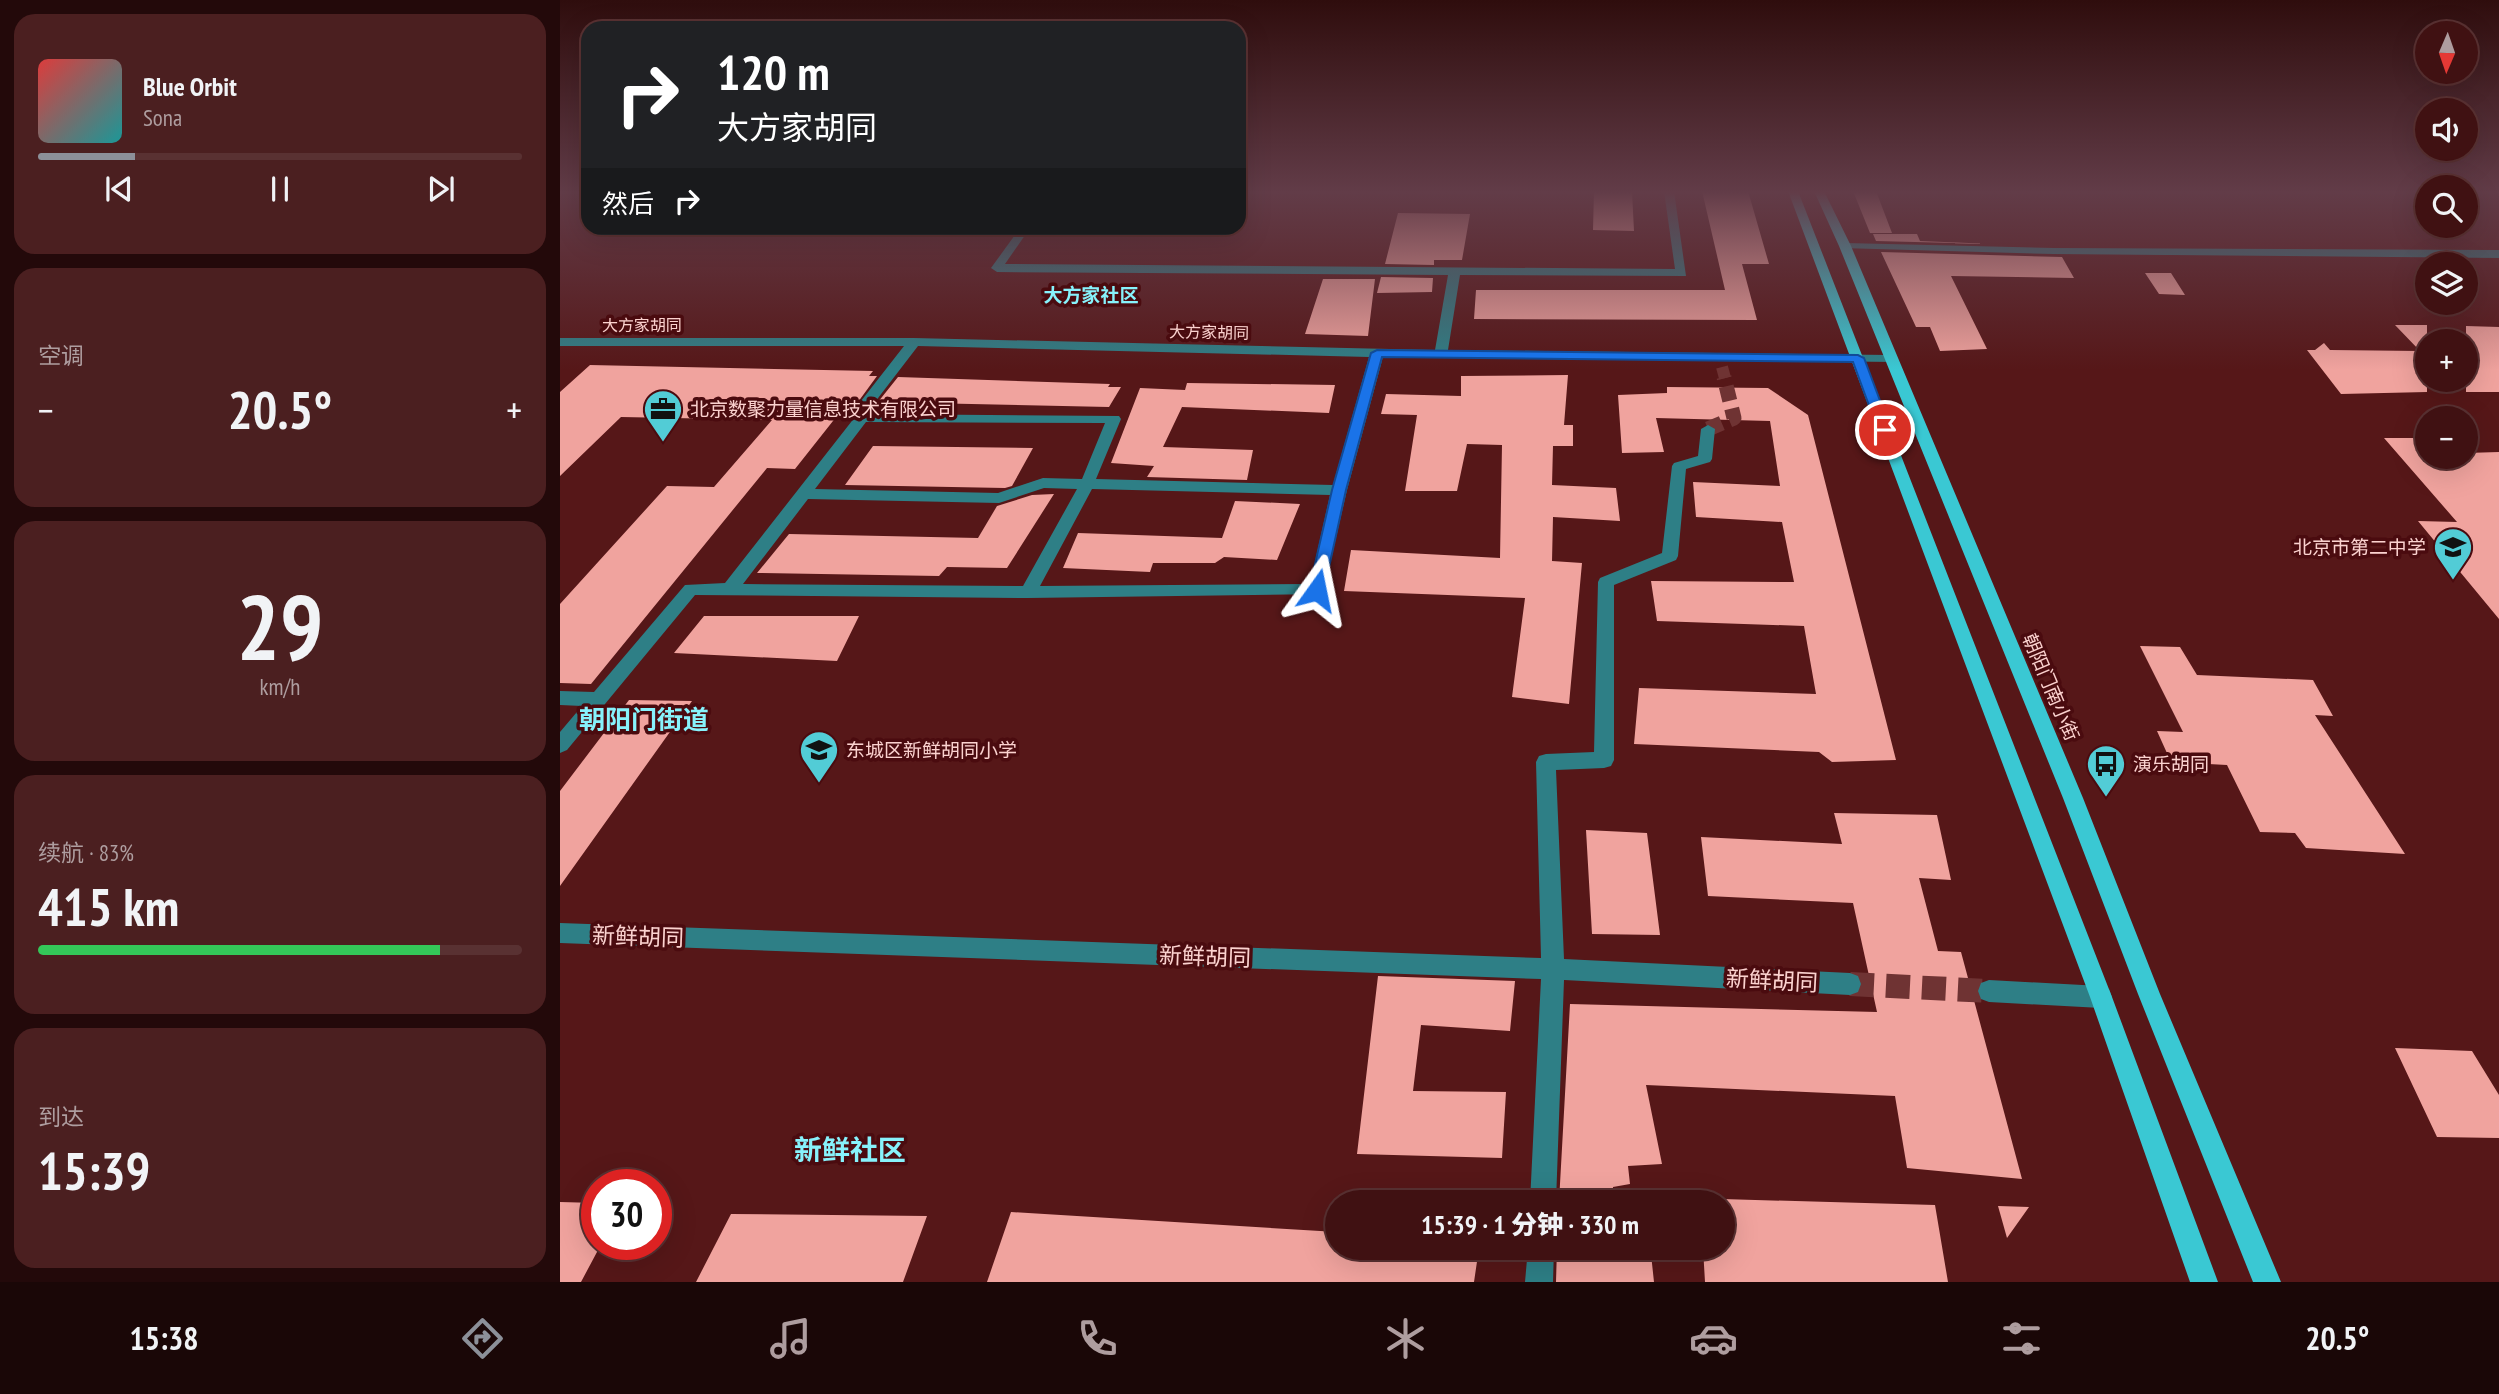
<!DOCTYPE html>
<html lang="zh">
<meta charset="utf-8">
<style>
body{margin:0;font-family:"PT Sans Narrow","Noto Sans SC",sans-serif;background:#4b1f20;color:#f1f3f6;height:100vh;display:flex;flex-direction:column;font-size:26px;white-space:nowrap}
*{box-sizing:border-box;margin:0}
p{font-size:23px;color:#ae9d9f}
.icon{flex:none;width:38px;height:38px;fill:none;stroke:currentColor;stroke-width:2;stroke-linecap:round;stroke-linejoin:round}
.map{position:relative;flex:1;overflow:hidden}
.panel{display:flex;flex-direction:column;gap:14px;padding:14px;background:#23090a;width:560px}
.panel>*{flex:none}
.hud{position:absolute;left:21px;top:21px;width:665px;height:214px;border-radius:21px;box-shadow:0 7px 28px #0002,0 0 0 2px #593132;background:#202124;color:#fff;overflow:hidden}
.needle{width:46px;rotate:182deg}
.fabs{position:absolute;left:1855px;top:21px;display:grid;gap:14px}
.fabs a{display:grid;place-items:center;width:63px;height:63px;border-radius:50%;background:#401112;box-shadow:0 7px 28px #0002,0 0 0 2px #593132;font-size:35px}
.speed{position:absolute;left:21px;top:1169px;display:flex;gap:14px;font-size:35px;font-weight:700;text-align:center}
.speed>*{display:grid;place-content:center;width:91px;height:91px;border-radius:50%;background:#401112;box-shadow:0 7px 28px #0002,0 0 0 2px #593132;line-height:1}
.speed .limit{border:10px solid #d22;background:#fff;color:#111}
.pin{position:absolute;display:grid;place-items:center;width:60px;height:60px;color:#fff;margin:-30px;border:4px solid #fff;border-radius:50%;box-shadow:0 2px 7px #0007}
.me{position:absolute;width:77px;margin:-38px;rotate:12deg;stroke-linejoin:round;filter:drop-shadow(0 0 5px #0008)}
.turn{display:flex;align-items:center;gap:24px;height:147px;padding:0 21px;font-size:32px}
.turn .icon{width:91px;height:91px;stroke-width:2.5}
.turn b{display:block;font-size:49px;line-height:60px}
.then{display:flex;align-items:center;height:66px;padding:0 21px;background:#0003;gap:14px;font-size:26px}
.big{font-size:52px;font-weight:800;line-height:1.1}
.panel .card{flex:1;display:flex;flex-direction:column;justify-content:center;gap:10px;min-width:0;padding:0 24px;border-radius:21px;background:#4b1f20}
.panel .dial{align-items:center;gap:0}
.dial b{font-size:91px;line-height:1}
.song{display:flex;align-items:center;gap:21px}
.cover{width:84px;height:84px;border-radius:10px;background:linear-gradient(135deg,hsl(0 70% 55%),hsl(180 70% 35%))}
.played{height:7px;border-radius:4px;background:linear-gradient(90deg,#8c9099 20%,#593132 20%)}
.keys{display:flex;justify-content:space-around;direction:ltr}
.heat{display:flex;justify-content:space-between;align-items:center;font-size:38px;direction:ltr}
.charge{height:10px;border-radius:5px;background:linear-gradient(90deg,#34c759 83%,#593132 0)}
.trip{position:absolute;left:765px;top:1190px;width:410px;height:70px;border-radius:35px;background:#401112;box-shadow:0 7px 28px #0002,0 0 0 2px #593132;font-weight:800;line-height:70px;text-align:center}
.tab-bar{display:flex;height:112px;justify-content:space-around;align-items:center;background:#1a0707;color:#ae9d9f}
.tab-bar .icon{width:49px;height:49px}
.tab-bar .current{color:#8c9099}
.tab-bar b{font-size:32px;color:#f1f3f6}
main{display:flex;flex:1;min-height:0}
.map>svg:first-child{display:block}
.building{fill:#f0a39e}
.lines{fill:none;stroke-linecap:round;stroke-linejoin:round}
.minor-tunnel-far2{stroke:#6f3333;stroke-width:12;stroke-dasharray:12 6;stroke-linecap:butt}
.minor-tunnel-far1{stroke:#6f3333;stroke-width:15;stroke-dasharray:15 8;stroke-linecap:butt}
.minor-tunnel{stroke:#6f3333;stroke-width:24;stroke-dasharray:24 12;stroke-linecap:butt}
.minor{fill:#2e7f86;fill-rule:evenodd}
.major{fill:#3ac8d3;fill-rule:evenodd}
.route{fill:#1a73e8;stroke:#114b97;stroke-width:2}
.labels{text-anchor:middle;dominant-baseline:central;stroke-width:7;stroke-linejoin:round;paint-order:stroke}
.far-street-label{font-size:16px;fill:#fbd2cf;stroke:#4a0b0f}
.far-quarter-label{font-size:19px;font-weight:bold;fill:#87f2fb;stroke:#4a0b0f}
.poi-label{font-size:19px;fill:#fbd2cf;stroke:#4a0b0f;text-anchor:start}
.street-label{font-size:19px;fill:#fbd2cf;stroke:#4a0b0f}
.near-street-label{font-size:23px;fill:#fbd2cf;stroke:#4a0b0f}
.district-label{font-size:26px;font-weight:bold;fill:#87f2fb;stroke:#4a0b0f}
.near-quarter-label{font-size:28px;font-weight:bold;fill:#87f2fb;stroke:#4a0b0f}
</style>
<main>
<section class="panel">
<div class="card">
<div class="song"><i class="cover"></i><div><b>Blue Orbit</b><p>Sona</p></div></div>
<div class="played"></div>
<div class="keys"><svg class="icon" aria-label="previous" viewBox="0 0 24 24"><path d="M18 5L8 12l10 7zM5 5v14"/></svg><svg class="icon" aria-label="pause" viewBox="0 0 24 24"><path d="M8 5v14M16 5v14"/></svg><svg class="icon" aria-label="next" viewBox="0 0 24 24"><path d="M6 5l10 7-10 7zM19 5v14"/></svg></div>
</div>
<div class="card"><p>空调</p>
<div class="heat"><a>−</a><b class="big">20.5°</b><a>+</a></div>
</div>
<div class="card dial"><b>29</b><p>km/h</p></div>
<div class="card"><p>续航 · 83%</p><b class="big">415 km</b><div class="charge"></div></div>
<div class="card"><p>到达</p><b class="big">15:39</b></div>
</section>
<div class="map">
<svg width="1939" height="1282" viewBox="0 0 1939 1282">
<rect width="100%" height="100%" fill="#561718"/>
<path class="building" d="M1034 191H1072L1074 231 1033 230Z
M1142 191H1188L1209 264H1182L1197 320 914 319 916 290H1165Z
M1293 191H1316L1332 233H1310Z
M838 213 910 214 902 260H874V265L825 264Z
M1313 234H1357L1360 241 1433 244 1316 241Z
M1321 252 1502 257 1514 278 1391 276 1427 349 1380 351 1370 327H1356Z
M1585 273H1611L1625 295 1599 294Z
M821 277 873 278 872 292 817 293Z
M763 279H815L808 336 745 334Z
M1835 325H1867V392L1781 394 1747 350H1755L1764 343 1770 350 1860 351Z
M1906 326 1939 327V392H1906Z
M30 365 313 371 309 376H317L298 402H288L235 469 207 468 31 684 0 683V604L107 486 154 487 212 420 61 417 0 476V392Z
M1008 375 1004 425H1013V446H993L992 485 1056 488 1060 521 993 517 992 561 1022 563 1009 704 952 697 965 598 784 591 791 550 940 558 942 445 907 444 897 491H845L857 415 821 414 826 394 901 396V376Z
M338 377 550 384 548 387H561L549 407 318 402Z
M627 383 775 385 769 413 622 407 603 447 693 450 687 480 587 477 594 466 551 463 580 388 625 390Z
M1107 387 1208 388 1248 415 1336 760 1272 762 1259 752 1074 744 1079 688 1256 694 1244 626 1097 621 1091 581 1234 582 1222 522 1136 517 1133 482 1220 486 1210 421 1096 418 1104 452 1062 453 1058 395 1107 393Z
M1824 438H1867V457H1906V453L1939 452V619L1858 521 1897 522Z
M313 446 473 448 452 486 445 488 285 485Z
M494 494 447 568 387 567 379 576 197 573 229 534 418 538 437 506 472 495Z
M675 501 740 504 717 560 664 557 655 563H593L590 572 503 568 518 533 662 538Z
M144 616H299L277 661 114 653Z
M1580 646 1620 647 1637 675 1753 680 1773 716 1755 715 1845 854 1746 848 1735 833 1700 832 1667 765 1611 762 1597 731 1623 732Z
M69 700 132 701 0 886V791Z
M1274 813 1377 815 1391 880 1359 878 1378 951 1401 952 1462 1179 1347 1168 1335 1096 1086 1085 1102 1164 1068 1166 1070 1184 1053 1187 1052 1202H999L1010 1004 1317 1012 1293 903 1148 896 1141 837 1282 844Z
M1026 830 1087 833 1100 935 1032 934Z
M818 976 955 981 950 1031 861 1025 853 1091 946 1092 942 1158 797 1154Z
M1835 1048 1912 1051 1939 1095V1138L1877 1137Z
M1162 1199 1375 1205 1388 1282H1145L1143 1248H1162Z
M0 1202 37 1203V1252L21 1282H0Z
M1438 1206 1469 1207 1447 1238Z
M451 1212 777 1232V1248H919L914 1282H427Z
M171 1214 367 1216 343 1282H136Z
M997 1248H1052L1051 1259 1091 1254 1094 1282H996Z"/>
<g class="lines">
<path class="minor-tunnel-far2" d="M1162 367 1165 378"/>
<path class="minor-tunnel-far1" d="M1148 429 1174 418 1164 377"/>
<path class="minor-tunnel" d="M1290 984 1429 991"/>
<path class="minor" d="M1104 191H1114L1126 276 900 275 888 350 1331 355 1338 359 1336 362 823 357 787 490 763 594 468 598 135 595 7 750 0 753V732L22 706 0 705V691L34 692 125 585 165 583 295 417 301 401 344 346H0V338H354L875 350 888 275 437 272 431 268 460 228H470L445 264 1115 269ZM358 346 809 357 773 485 536 479 561 419 559 416 311 414 315 402ZM306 422 545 423 522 479 483 478 438 493 255 489ZM484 488 517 489 463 586 183 584 248 499 439 503ZM532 489 770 495 750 584 480 586Z
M1285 243 1494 248 1939 250V258L1494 254 1281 248V244Z
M1148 425 1155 429 1152 459 1150 462 1126 469 1118 556 1116 560 1054 585V760L1051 766 1044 768 996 770 1004 959 1290 973 1298 976 1301 984 1298 992 1290 995 1004 980 996 1202H970L981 979 0 943V923L981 958 976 762 979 756 986 754 1034 752 1038 582 1040 578 1102 553 1112 466 1114 463 1138 456 1141 429Z
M1429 980 1541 986 1549 989 1552 997 1549 1005 1541 1008 1429 1002 1421 999 1418 991 1421 983Z
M968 1248H994L993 1282H965Z"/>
<path class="major" d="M1228 191H1238L1552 997 1658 1282H1630L1530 997Z
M1254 191H1264L1291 246 1523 798 1600 994 1721 1282H1693L1578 994 1503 798 1279 246Z"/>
</g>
<linearGradient id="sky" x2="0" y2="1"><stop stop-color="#2f0d0d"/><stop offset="0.52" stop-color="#623c48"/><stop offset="1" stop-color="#623c48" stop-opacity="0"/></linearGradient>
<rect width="1939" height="370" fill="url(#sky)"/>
<path class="route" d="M817 350 1298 355 1304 358 1331 430 1325 434 1318 430 1293 362 822 357 786 490 764 590 757 595 749 590 772 490 811 353Z"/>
<defs>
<g id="office-pin" transform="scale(2.0125)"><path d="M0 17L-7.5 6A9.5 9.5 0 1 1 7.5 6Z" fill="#52ccd6" stroke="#4a0b0f"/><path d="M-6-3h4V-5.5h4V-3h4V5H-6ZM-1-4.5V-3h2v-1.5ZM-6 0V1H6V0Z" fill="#111"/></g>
<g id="school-pin" transform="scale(2.0125)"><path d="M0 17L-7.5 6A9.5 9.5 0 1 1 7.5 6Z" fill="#52ccd6" stroke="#4a0b0f"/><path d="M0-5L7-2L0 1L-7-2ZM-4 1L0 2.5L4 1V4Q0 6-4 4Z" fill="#111"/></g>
<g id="bus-pin" transform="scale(2.0125)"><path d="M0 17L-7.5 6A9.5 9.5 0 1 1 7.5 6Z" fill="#52ccd6" stroke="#4a0b0f"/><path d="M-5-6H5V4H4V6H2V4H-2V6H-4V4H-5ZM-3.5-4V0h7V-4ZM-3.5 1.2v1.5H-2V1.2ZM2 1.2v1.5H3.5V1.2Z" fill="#111"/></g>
</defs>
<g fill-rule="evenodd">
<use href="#office-pin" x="103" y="409"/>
<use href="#school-pin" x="1893" y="547"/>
<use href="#school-pin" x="259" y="750"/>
<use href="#bus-pin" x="1546" y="764"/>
</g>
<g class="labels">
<g class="far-street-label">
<text x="82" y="325">大方家胡同</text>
<text transform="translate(649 332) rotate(1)">大方家胡同</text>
</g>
<g class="far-quarter-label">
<text x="531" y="295">大方家社区</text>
</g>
<g class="poi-label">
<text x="130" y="409">北京数聚力量信息技术有限公司</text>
<text x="1866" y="547" text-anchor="end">北京市第二中学</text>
<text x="286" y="750">东城区新鲜胡同小学</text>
<text x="1573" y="764">演乐胡同</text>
</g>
<g class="street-label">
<text transform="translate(1491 687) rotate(67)">朝阳门南小街</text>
</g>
<g class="near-street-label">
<text transform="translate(78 936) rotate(2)">新鲜胡同</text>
<text transform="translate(645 956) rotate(2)">新鲜胡同</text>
<text transform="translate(1212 980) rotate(3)">新鲜胡同</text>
</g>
<g class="district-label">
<text x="84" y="719">朝阳门街道</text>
</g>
<g class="near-quarter-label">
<text x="290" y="1149">新鲜社区</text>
</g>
</g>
</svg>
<div class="fabs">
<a><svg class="needle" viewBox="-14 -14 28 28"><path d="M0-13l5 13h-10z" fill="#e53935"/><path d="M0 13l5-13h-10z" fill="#ae9d9f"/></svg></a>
<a><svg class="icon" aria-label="sound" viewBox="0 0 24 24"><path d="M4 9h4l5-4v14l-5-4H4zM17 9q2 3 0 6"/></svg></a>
<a><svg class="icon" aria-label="search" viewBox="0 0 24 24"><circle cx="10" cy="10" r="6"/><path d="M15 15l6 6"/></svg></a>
<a><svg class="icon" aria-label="layers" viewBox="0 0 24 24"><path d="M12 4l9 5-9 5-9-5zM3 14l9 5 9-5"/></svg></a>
<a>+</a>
<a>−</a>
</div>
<div class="speed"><div class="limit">30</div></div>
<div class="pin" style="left:1325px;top:430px;background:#d93025"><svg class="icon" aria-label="arrive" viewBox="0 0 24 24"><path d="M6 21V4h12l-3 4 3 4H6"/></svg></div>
<svg class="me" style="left:757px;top:590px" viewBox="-20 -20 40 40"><path d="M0-17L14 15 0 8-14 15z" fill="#1a73e8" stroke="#fff" stroke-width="4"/></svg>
<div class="trip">15:39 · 1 分钟 · 330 m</div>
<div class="hud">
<div class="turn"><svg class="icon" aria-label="right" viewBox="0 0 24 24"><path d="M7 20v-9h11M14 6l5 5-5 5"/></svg><div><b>120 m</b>大方家胡同</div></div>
<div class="then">然后<svg class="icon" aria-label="right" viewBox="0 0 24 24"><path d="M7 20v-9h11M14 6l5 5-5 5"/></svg></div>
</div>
</div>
</main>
<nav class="tab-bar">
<b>15:38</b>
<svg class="icon current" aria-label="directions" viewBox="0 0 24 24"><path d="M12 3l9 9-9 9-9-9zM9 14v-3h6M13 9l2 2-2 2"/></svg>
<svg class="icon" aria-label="music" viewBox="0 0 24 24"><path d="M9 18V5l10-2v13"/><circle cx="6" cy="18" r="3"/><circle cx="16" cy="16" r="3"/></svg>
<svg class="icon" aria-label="phone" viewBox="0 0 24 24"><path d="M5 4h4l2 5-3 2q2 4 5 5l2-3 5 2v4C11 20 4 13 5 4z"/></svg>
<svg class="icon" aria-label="climate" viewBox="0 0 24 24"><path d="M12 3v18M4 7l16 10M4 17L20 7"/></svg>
<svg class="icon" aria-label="car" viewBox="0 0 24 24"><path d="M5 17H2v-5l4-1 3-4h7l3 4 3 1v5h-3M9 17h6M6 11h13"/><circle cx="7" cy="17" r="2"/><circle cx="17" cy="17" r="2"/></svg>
<svg class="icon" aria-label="filters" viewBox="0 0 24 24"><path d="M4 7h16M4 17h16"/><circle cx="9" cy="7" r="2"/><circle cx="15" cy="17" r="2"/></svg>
<b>20.5°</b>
</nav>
